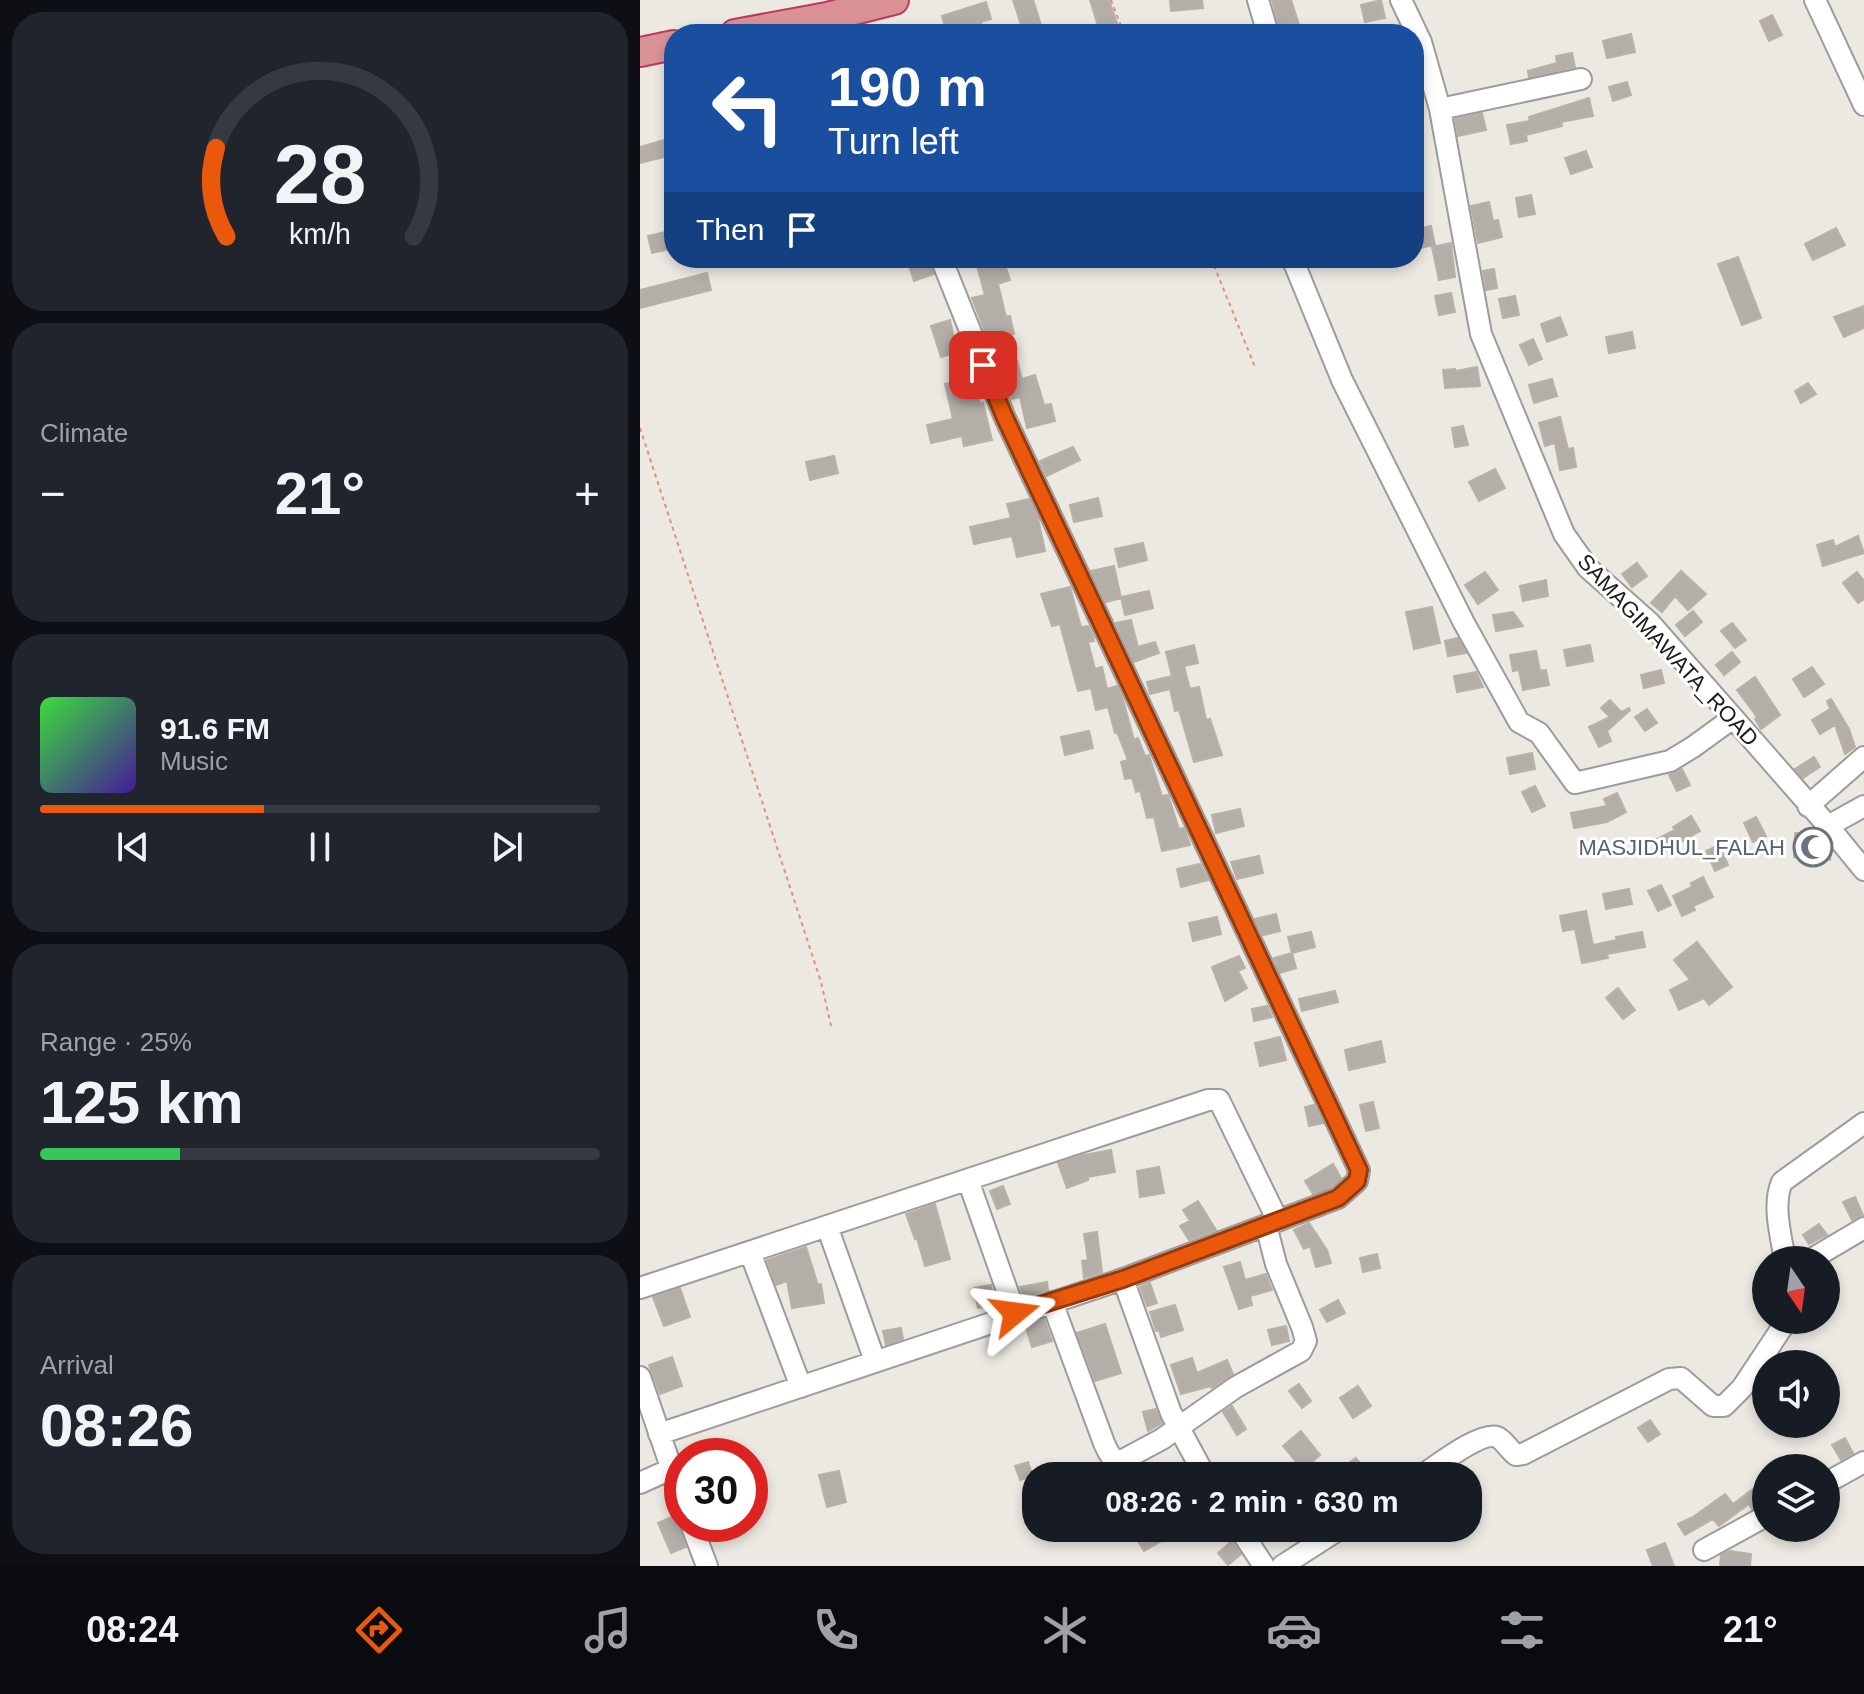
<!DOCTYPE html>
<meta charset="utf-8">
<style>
body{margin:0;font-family:Arial,sans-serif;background:#20242c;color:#f1f3f6;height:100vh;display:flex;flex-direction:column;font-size:30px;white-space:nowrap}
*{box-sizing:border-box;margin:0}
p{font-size:26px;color:#9ea1a6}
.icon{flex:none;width:44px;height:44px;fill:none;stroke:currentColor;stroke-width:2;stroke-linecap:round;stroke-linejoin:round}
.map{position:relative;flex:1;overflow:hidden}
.details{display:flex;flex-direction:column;gap:12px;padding:12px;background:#0d0f14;width:640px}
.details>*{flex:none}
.hud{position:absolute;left:24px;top:24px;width:760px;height:244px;border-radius:32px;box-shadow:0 4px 12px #0003;background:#1a4fa0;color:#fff;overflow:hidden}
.needle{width:52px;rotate:167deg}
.controls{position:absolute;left:1112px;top:1246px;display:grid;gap:16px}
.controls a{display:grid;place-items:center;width:88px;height:88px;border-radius:50%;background:#171b24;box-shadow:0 4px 12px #0003;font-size:40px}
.speed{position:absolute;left:24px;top:1438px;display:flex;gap:16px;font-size:40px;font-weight:700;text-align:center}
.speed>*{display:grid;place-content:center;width:104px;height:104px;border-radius:50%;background:#171b24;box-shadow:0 4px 12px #0003;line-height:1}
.speed .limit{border:12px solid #d22;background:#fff;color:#111}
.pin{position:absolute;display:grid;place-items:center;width:68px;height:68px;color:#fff;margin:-34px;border-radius:16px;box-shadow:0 4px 12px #0006}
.me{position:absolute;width:88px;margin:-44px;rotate:74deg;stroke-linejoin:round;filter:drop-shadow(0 0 6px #0008)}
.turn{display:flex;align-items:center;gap:28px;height:168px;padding:0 32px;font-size:36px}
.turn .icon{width:104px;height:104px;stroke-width:2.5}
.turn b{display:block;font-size:56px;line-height:68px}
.then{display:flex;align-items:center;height:76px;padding:0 32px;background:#0003;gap:16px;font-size:30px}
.big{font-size:60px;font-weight:800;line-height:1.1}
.details .widget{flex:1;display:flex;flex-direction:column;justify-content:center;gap:12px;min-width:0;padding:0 28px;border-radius:32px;background:#20242c}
.details .dial{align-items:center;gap:0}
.dial svg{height:208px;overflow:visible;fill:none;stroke:#363941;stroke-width:7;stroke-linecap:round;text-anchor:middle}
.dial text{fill:#f1f3f6;stroke:none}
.song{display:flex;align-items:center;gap:24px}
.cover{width:96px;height:96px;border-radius:12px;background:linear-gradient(135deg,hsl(120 70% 55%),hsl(260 70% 35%))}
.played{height:8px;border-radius:4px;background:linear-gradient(90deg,#ea580c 40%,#363941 40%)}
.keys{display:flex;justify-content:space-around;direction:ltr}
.heat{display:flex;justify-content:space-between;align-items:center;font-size:44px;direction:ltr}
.charge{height:12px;border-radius:6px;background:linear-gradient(90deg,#34c759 25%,#363941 0)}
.trip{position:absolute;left:382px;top:1462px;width:460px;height:80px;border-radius:32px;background:#171b24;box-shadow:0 4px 12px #0003;font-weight:800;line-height:80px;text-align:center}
.tabs{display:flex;height:128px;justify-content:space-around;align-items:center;background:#090b0e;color:#9ea1a6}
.tabs .icon{width:56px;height:56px}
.tabs .active{color:#ea580c}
.tabs b{font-size:36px;color:#f1f3f6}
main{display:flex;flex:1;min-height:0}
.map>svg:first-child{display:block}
.building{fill:#b4aea8;stroke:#bab1a6;stroke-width:2}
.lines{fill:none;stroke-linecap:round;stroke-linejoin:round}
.minor-casing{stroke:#9c9c9c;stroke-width:24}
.highway-casing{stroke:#be3958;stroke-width:32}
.path{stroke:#e78e76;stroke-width:2;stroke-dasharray:4 4;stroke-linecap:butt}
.minor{stroke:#fff;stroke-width:20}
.highway{stroke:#da9297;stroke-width:28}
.route-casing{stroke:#983908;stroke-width:20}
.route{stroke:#ea580c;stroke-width:14}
.labels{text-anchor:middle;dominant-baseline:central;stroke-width:6;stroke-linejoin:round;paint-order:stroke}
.street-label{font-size:22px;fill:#1b1b1b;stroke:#fff}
.worship-label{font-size:22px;fill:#5b616d;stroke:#fff;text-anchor:end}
</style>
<main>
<section class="details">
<div class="widget dial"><svg viewBox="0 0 100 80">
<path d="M14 69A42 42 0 1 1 86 69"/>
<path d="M14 69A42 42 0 0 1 10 35" stroke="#ea580c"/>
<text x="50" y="56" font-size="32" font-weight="700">28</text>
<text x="50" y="72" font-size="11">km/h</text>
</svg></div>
<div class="widget"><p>Climate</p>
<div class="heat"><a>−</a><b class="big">21°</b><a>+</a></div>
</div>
<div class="widget">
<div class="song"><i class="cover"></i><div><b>91.6 FM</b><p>Music</p></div></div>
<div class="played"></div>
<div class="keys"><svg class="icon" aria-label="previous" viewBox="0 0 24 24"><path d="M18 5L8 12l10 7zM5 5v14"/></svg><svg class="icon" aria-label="pause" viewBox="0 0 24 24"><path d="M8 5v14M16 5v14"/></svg><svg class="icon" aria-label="next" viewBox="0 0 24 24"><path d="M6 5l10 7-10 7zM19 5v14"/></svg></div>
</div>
<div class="widget"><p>Range · 25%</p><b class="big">125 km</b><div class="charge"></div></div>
<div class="widget"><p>Arrival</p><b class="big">08:26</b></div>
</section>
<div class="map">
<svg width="1224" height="1566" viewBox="0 0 1224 1566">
<rect width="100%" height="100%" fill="#ebe9e1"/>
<path class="building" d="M373 0H393L404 34H384Z
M450 0H469L477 23 459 29Z
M530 0H562L563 8 531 11Z
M632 0H651L662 34H641Z
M741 0 745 18 725 22 721 5Z
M346 2 351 19 341 22 345 34H307L302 16Z
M1132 15 1142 35 1129 41 1120 21Z
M991 34 995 52 967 58 963 41Z
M932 53 935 67 889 77 888 71 917 63 916 56Z
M987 82 991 95 973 101 969 87Z
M949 98 953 116 921 122 922 126 886 135 887 141 871 144 867 125 890 121 889 117Z
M842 113 846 130 818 136 815 119Z
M24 140 28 156 0 163V147Z
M946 151 952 167 931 174 925 158Z
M891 195 895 214 879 217 876 198Z
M849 202 853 221 858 220 862 237 838 243 831 206Z
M791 226 795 245 779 248 776 229Z
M1196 228 1205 245 1173 260 1165 244Z
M34 230V248L12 253 8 236Z
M811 243 815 277 799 280 792 247Z
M1098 257 1121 318 1102 325 1078 264Z
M363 258 370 280 358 284 366 317 370 316 374 334 348 340 332 298 345 295 337 266Z
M288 259 294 274 274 281 269 265Z
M854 269 857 288 846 290 843 271Z
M67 273 71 290 0 308V290Z
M811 293 815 312 799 315 795 296Z
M875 296 879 315 863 318 859 299Z
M1224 306V328L1204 337 1194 317Z
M920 317 927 335 907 342 901 324Z
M310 320 317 352 301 357 291 326Z
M992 332 995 348 969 353 966 337Z
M893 339 902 359 889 365 880 345Z
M377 361 382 379 395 375 404 405 411 404 415 421 387 428 380 397 372 399 359 367Z
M837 367 840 386 805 388 803 370 815 369 816 371Z
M334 378 340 404 343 403 352 440 324 446 322 436 291 443 287 425 313 419 305 384Z
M912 379 917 396 894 403 889 385Z
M1168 383 1176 394 1161 403 1155 391Z
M920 417 928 449 933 448 936 467 920 470 915 443 905 446 899 423Z
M823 426 828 445 815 447 812 428Z
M433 447 440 460 407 476 400 461Z
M194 456 198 473 170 480 166 462Z
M855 469 865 488 839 501 829 482Z
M458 498 462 516 434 522 430 505Z
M389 499 398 518 405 551 377 557 372 536 334 544 330 527 371 518 367 504Z
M1218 536 1224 553 1183 566 1177 545 1193 540 1195 547Z
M503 543 507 560 479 567 475 549Z
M997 563 1007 576 992 587 982 574Z
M474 566 481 598 466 602 451 571Z
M1041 571 1066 594 1048 610 1035 596 1022 612 1011 603Z
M845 572 858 590 838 604 825 585Z
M1217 572 1224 581V599L1218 603 1203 583Z
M906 580 908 596 883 601 880 586Z
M430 587 441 627 448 626 453 636 454 641 448 642 455 669 462 667 467 689 477 686 483 700 494 740 498 738 505 756 509 755 522 796 528 795 539 829 544 828 550 845 522 851 514 817 507 818 500 790 496 792 492 778 485 779 481 762 488 760 477 732 475 733 468 707 456 710 451 688 438 691 420 624 412 626 401 594Z
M509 591 513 608 485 615 481 597Z
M792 607 800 643 774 649 766 612Z
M1053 611 1062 622 1045 636 1036 625Z
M873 612 883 626 856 631 853 615Z
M491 620 498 647 515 642 519 653 494 662 476 623Z
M1092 623 1106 640 1095 648 1081 631Z
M818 638 826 653 808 656 805 641Z
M554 645 558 663 544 666 550 689 559 687 566 720 570 719 582 755 554 762 539 710 535 711 530 689 510 694 507 682 532 676 526 652Z
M950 645 953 661 927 666 924 650Z
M896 651 900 671 906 670 909 685 883 690 879 670 873 671 870 655Z
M1092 652 1100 662 1084 675 1076 665Z
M1172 667 1184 684 1164 697 1153 679Z
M1021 670 1024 683 1004 688 1001 675Z
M836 672 843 687 817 692 814 676Z
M1115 677 1140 715 1121 729 1115 719 1117 717 1097 690Z
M1191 699 1209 729 1215 747 1205 754 1195 725 1180 734 1172 720 1190 709 1187 701Z
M970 700 981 712 989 708 990 710 967 731 971 741 959 747 949 727 970 717 961 708Z
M1007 709 1017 723 1005 731 995 717Z
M449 731 453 748 425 755 421 737Z
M892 753 895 769 870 774 867 758Z
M1174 757 1180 767 1163 778 1155 769Z
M1042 769 1050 785 1037 791 1029 775Z
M895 786 905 806 892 812 882 792Z
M977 793 986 812 967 822 934 828 931 813 967 806 964 799Z
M600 809 604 826 576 833 572 815Z
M1051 816 1060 831 1020 854 1013 841 1035 830 1033 827Z
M1116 817 1126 836 1113 842 1104 823Z
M1155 833 1178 835 1191 850 1190 860 1154 857Z
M1079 845 1088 865 1075 871 1066 851Z
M619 856 623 873 597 879 591 862Z
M560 864 568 880 541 887 537 869Z
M1063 877 1073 897 1053 906 1055 910 1042 916 1033 896 1052 887 1051 883Z
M1021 885 1031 905 1018 911 1008 891Z
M989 889 992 904 966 909 963 894Z
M946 911 953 945 977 940 976 937 1002 932 1005 947 967 954 968 958 942 963 935 929 923 931 920 916Z
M636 914 640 931 623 935 615 919Z
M577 917 581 934 553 941 549 923Z
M671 932 675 947 652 953 648 937Z
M1057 942 1092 987 1069 1005 1064 998 1039 1010 1030 990 1050 980 1034 960Z
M652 953 656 968 640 973 634 958Z
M599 956 605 968 598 971 607 988 585 1001 572 967Z
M978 988 995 1010 983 1019 966 998Z
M695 991 698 1002 662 1011 659 999Z
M627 1006 632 1017 614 1021 612 1009Z
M640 1037 646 1060 620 1066 615 1043Z
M741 1041 745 1062 709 1070 705 1050Z
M733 1102 739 1128 726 1131 720 1105Z
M674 1105 683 1123 669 1126 665 1107Z
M471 1150 475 1172 448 1177V1180L427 1188 418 1163 444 1155Z
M693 1164 701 1178 691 1187 673 1194 665 1181Z
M519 1167 524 1193 500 1197 497 1171Z
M363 1186 370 1204 357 1209 350 1191Z
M1215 1197 1223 1215 1212 1220 1203 1202Z
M558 1201 576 1230 549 1240 540 1226 550 1221 543 1210Z
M295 1204 310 1259 285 1266 277 1238 275 1239 266 1214Z
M669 1223 687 1250 691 1263 676 1267 670 1246 664 1249 654 1230Z
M1179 1224 1187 1235 1169 1244 1163 1235Z
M457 1232 462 1272 444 1278 442 1261 448 1260 444 1234Z
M166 1247 178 1285 181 1284 184 1303 152 1308 147 1281 136 1285 127 1260Z
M737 1254 740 1268 723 1272 720 1258Z
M600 1262 605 1280 626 1274 632 1290 610 1296 612 1305 599 1309 584 1267Z
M407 1282 408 1290 384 1298 380 1287Z
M510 1283 517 1303 507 1306 500 1287Z
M351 1285 354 1306 338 1308 334 1288Z
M40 1288 50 1317 24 1326 13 1297Z
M698 1300 705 1313 687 1322 680 1310Z
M535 1305 543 1330 521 1337 519 1330 516 1331 510 1312Z
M404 1319 412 1341 392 1347 385 1325Z
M465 1324 481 1373 455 1381 437 1333Z
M646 1326 649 1341 632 1345 628 1330Z
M261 1328 263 1339 246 1345 243 1331Z
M32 1357 42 1386 20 1394 9 1365Z
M552 1358 557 1373 587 1360 593 1374 572 1388 571 1386 541 1394 531 1365Z
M659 1384 671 1401 662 1408 649 1391Z
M718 1386 731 1406 713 1418 700 1398Z
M592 1406 606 1429 597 1435 583 1412Z
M516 1409 522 1423 508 1431 503 1412Z
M1010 1420 1020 1434 1008 1442 998 1428Z
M661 1431 680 1455 663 1470 643 1446Z
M1205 1438 1213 1453 1201 1460 1192 1445Z
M716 1458 729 1476H690Z
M388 1462 393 1476 380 1480 375 1466Z
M199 1471 206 1502 187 1507 179 1475Z
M1117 1486 1123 1494 1120 1497 1118 1505 1112 1509 1109 1504 1079 1526 1073 1519 1045 1535 1038 1524 1053 1517 1085 1494 1093 1504Z
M36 1515 41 1516 39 1528 46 1547 31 1553 18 1523Z
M490 1528H521L527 1538 504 1551Z
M592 1541 601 1554 588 1565 578 1553Z
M1025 1543 1034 1566H1013L1007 1550Z
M1090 1551 1111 1554 1110 1566H1080L1081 1555Z"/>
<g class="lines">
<g class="minor-casing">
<path id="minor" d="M618 0 628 34
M761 0 781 42 800 109 841 334 924 534 948 568 1010 623 1188 826 1224 870
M1175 0 1224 105
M800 109 941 79
M652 258 702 380 824 623 879 722 899 733 935 783 1030 761 1053 747 1093 718
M1168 806 1224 757
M1188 826 1224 806
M328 1180 375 1313
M187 1226 235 1361
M110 1252 161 1387
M1145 1260C1141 1236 1132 1205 1142 1182L1224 1123
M1170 1260 1224 1228
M483 1279 531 1413 565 1476
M0 1288 568 1100H579L638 1221
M412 1302 464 1443C468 1451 470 1460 481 1461L522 1439 596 1387 661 1351 666 1341 662 1327 636 1264 626 1225
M0 1377 42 1499
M19 1434 483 1279 698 1198 717 1181 719 1170 365 418 301 258
M781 1476C795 1467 841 1431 857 1437 864 1440 869 1450 876 1455L883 1454 1029 1379 1041 1378 1073 1406H1084L1102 1388 1147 1320
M0 1483 31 1469
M1186 1483 1224 1462
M51 1524 67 1566
M599 1528 624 1566
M1064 1550 1126 1516
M642 1566 701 1528"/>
</g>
<g class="highway-casing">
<path id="highway" d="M95 34 187 17 254 0
M0 52 34 45"/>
</g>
<path class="path" d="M471 0 484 34
M571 258 615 367
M0 428 181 982 192 1030"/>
<use href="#minor" class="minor"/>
<use href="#highway" class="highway"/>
</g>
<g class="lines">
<g class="route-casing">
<path id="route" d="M343 365 365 418 719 1170 717 1181 698 1198 483 1279 375 1313"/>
</g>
<use href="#route" class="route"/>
</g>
<defs>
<g id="mosque-ring" transform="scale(2)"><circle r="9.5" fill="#fff" stroke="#6b7280" stroke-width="1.5"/><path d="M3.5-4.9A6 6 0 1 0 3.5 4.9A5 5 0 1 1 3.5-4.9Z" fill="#6b7280"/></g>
</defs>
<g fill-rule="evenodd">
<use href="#mosque-ring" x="1173" y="847"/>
</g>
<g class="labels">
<g class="street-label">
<text transform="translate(1028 650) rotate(47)">SAMAGIMAWATA_ROAD</text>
</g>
<g class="worship-label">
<text x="1145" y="847">MASJIDHUL_FALAH</text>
</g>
</g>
</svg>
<div class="controls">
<a><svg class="needle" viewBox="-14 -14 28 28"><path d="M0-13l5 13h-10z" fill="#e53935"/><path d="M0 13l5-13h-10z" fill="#9ea1a6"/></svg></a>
<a><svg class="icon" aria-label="sound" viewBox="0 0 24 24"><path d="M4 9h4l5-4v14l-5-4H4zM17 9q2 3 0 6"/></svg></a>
<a><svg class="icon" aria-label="layers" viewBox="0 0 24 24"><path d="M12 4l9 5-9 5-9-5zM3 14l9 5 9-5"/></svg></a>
</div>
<div class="speed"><div class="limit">30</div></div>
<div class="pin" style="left:343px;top:365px;background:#d93025"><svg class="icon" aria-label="arrive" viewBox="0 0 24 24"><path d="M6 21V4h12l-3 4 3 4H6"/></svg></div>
<svg class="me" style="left:375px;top:1313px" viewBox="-20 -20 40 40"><path d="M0-17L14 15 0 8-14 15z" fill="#ea580c" stroke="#fff" stroke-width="4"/></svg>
<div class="trip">08:26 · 2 min · 630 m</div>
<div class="hud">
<div class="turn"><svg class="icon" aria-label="left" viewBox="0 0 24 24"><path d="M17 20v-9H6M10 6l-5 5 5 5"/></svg><div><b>190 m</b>Turn left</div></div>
<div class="then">Then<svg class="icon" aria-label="arrive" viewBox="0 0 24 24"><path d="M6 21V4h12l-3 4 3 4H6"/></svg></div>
</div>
</div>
</main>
<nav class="tabs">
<b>08:24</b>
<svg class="icon active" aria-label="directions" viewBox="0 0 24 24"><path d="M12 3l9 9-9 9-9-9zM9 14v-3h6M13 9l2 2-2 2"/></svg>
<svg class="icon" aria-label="music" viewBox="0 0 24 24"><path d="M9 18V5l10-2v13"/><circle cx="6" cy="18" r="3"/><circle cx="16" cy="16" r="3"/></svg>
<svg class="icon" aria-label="phone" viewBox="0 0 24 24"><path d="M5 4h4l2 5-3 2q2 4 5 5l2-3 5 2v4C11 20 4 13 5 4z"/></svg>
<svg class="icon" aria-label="climate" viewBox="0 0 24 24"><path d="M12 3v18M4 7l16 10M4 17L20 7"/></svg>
<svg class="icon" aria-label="car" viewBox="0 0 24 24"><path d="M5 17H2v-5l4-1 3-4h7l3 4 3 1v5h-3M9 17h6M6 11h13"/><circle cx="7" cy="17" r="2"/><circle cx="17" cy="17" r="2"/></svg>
<svg class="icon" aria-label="filters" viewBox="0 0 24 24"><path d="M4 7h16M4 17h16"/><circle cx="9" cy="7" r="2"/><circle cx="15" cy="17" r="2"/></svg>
<b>21°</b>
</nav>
